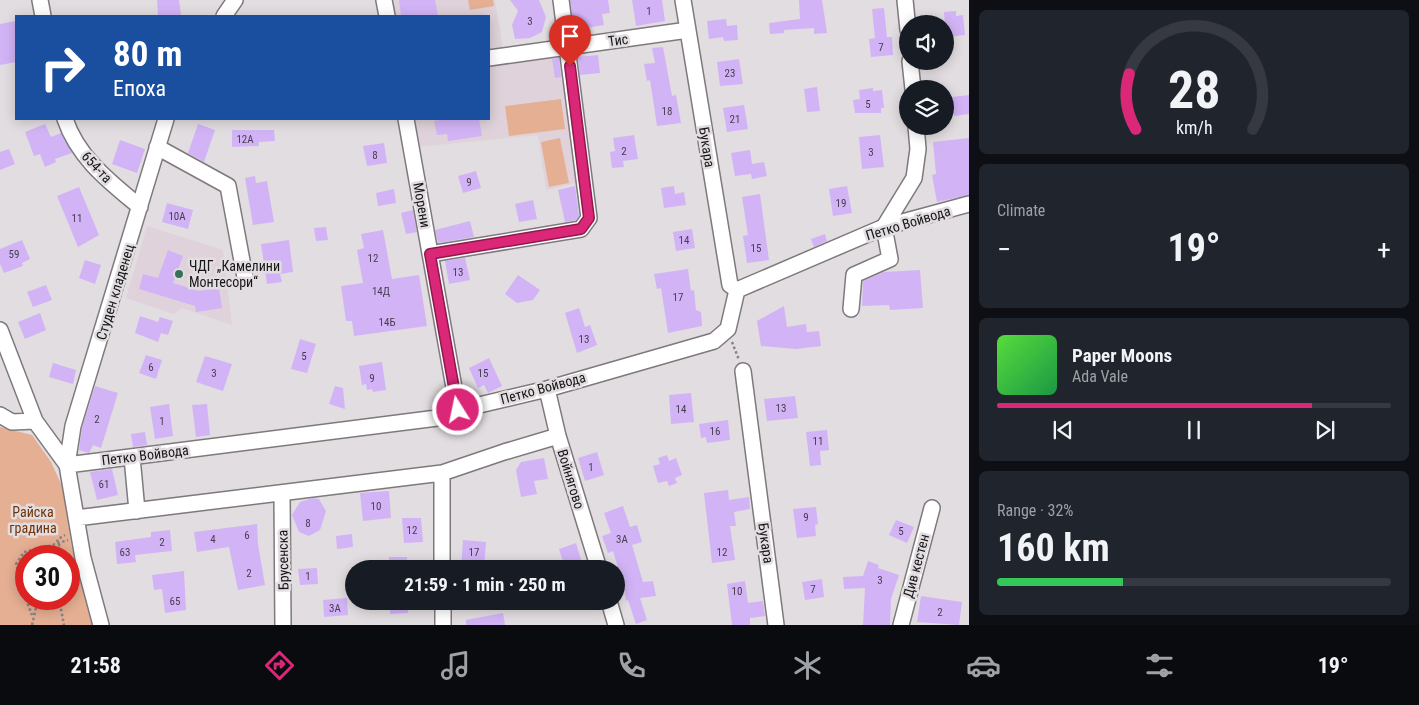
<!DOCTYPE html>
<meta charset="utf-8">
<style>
body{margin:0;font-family:"Roboto Condensed",sans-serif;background:#20242c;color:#f1f3f6;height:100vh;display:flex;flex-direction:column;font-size:19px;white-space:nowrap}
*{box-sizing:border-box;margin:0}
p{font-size:16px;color:#9ea1a6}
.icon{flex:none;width:28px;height:28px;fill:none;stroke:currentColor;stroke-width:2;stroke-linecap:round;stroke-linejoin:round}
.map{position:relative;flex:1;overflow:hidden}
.details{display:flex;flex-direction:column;gap:10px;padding:10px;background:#0d0f14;width:450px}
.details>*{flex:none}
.top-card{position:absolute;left:15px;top:15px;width:475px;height:105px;border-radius:0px;box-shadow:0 2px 12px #0003;background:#1a4fa0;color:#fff;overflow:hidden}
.tools{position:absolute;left:899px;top:15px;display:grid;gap:10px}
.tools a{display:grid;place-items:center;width:55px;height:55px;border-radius:50%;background:#171b24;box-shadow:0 2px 12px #0003;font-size:25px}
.speed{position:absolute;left:15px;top:545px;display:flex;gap:10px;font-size:25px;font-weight:700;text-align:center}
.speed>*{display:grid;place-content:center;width:65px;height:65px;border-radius:50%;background:#171b24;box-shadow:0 2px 12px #0003;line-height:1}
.speed .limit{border:8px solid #d22;background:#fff;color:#111}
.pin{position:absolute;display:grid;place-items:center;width:42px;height:42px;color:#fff;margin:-51px -21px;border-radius:50% 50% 50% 0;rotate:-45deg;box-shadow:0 0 5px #0007}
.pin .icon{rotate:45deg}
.me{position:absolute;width:55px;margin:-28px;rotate:350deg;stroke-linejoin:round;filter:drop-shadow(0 0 4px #0008)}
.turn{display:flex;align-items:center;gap:18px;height:105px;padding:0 15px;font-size:22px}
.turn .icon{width:65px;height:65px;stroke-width:2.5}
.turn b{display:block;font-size:35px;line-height:42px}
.big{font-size:38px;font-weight:700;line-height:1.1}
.details .widget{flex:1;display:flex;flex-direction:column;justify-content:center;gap:8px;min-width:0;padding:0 18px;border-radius:8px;background:#20242c}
.details .dial{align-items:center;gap:0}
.dial svg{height:130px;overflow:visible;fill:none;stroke:#363941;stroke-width:7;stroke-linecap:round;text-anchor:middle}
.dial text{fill:#f1f3f6;stroke:none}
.song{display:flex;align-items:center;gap:15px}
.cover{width:60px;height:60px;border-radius:8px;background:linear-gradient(135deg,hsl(110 70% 55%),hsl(140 70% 35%))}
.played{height:5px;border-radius:2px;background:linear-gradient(90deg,#db2777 80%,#363941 80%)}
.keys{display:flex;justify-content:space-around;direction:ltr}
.heat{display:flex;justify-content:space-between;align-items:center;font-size:28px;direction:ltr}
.charge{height:8px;border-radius:4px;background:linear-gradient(90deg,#34c759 32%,#363941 0)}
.trip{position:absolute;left:345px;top:560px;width:280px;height:50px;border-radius:25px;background:#171b24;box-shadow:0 2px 12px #0003;font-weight:700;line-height:50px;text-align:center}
.tabs{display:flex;height:80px;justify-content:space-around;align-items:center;background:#090b0e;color:#9ea1a6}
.tabs .icon{width:35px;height:35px}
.tabs .active{color:#db2777}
.tabs b{font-size:22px;color:#f1f3f6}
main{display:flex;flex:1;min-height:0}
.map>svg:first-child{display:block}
.built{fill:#dfd2da}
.green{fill:#e5af93;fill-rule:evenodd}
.building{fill:#d2b4f6}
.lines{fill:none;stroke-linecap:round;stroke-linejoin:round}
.minor-casing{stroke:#7e797c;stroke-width:18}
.path{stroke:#868285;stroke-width:2.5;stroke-dasharray:2.5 2.5;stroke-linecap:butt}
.minor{stroke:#fff;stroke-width:15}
.route-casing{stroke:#8e194d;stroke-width:12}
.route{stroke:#db2777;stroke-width:9}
.poi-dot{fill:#36715b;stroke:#e2dde0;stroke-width:2}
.labels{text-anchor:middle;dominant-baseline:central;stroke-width:5;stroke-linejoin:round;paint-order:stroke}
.number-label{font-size:11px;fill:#463d4e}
.street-label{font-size:14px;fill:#171516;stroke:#e2dde0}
.poi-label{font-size:14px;fill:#171516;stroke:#e2dde0;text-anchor:start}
.park-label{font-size:14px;fill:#703207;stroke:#e2dde0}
</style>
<main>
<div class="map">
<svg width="969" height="625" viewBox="0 0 969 625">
<rect width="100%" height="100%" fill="#e2dde0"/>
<path class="built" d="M389 0H495L503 48 489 51V16H393Z
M566 56 580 182 546 190 538 135 417 147 413 119H489V67Z
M147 226 223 250 232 325 182 308 173 314 126 298Z"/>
<path class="green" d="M468 0H493L494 6 470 10Z
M561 99 565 129 509 136 505 106Z
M560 138 569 183 549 187 541 142Z
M0 427 32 435 51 462 62 486 72 548 92 625H0ZM26 556H69V599H26Z"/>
<path class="building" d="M157 0H179L181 15 158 16Z
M399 0H435L438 16H401Z
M510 0H539L546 17 542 32 530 38 515 39 512 25 518 11Z
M570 0H608L610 13 602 14 604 25 574 30Z
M632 0H662L665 21 636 26Z
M799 0H822L827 33 814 34V28L784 30V33L770 34 769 23 800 19Z
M884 8 887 37H892L893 55 871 57 869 39 875 38 872 9Z
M956 11V16L963 15 965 35 946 37 944 12Z
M726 19 727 26 737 25 738 40 724 41 723 37 709 39 707 21Z
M16 21V62L0 65V24Z
M663 47 672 96 676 95 681 123 657 126 650 80 647 81 644 64 655 63 652 48Z
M598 55 600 73 580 75 578 57Z
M559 58 561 77 555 78 552 59Z
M739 59 743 84 720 86 717 62Z
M817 87 820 111 807 112 804 89Z
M873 88V91L882 90 884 108H881V113H855L853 100 860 99 859 90Z
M969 95V114L954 116 952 97Z
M744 105 748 129 727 132 723 108Z
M445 119H479L482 136 448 141 447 134 437 135 434 121Z
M45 124 51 137 61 133 72 153 55 159 56 162 45 167 40 154 34 156 25 132Z
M198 124 215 130 204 162 188 153Z
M232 130H274L275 141 259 142V146L232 147Z
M634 135 638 159 623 161 624 167 612 168 610 152 615 151 613 138Z
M880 135 884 167 862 169 859 137Z
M969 138V195L937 202 932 175 936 174 933 142Z
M120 140 145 149 137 173 112 164Z
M384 143 387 163 367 166 363 146Z
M9 149 15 164 0 170V152Z
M750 150 752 164 764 162 767 176 752 179 751 174 735 176 731 153Z
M476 171 481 188 463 193 458 176Z
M255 176 256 183 267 181 274 222 253 225 245 178Z
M575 186 579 216 576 220 565 222 558 190Z
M674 186 675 194 684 192 686 205 664 208 661 188Z
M847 186 852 213 833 216 829 189Z
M79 187 99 235 78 247 57 196Z
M394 189 396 203 378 206 376 193Z
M760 194 769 260 747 263 743 236 748 235 742 197Z
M533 200 537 219 519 222 515 204Z
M167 203 193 210 188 229 162 222Z
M413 210 417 232 406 234 401 213Z
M470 221 474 237 438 243 435 230Z
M326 227 328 240 316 241 314 228Z
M692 229 695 248 676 251 673 232Z
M383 230 392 279 419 275 427 326 354 336 352 321H346L341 286 363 283 357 250 364 248 361 234Z
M825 234 827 241 814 247 811 239Z
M22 240 30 259 22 263 23 266 4 273 0 264V249Z
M289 240 293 272 280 274 282 282 267 284 261 244Z
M168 250 183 256 173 283 199 291 219 288 222 308 196 312 195 306 139 289 143 274 158 278Z
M465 258 470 280 449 284 445 261Z
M85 260 101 265 95 284 79 278Z
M688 269 691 291 694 290 696 310 701 312 702 326 668 333 661 288 657 289 654 274Z
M920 270 923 308 890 310 889 305 862 306 863 281 884 272Z
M518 275 540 290 533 300 517 303 505 294Z
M46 285 52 300 33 307 27 292Z
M784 306 787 327 806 324 807 332 819 331 821 346 796 349 761 346 757 321Z
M579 308 585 327 590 325 597 345 577 353 565 313Z
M40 313 46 330 25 339 18 322Z
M140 316 158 322 160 317 173 321 168 335 161 333 158 342 135 333Z
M300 339 316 344 307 373 291 369Z
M146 355 162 360 156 379 139 373Z
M205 356 232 364 223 391 196 382Z
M489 358 502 386 488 393 484 385 478 388 469 368Z
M382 362 386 390 373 392 372 389 367 390 366 384 362 385 359 366Z
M53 363 76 370 73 384 49 377Z
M95 386 118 393 101 448 93 445 89 453 79 450 82 428Z
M335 386 343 388 345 409 329 404Z
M691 393 694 422 671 424 669 395Z
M795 396 798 418 767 421 764 399Z
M169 404 173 436 155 439 150 407Z
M207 404 210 435 196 437 192 405Z
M728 420 730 440 707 443 706 437 701 438 699 424Z
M827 430 829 450 820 451 821 465 810 466 806 432Z
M145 432 147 445 133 447 131 434Z
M597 452 604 475 585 481 578 458Z
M667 455 669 461 676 458 682 475 675 478 677 483 669 486 667 481 658 483 653 466 660 464 658 458Z
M544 458 548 479 534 481 537 494 521 497 516 470 521 462Z
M112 469 118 495 97 500 90 472Z
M728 490 729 500 749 497 750 509 734 512 736 526H730L735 560 712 563 704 493Z
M389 491 391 518 363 521 360 493Z
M313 498 319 499 326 511 320 530 309 536 299 532 292 515 300 502Z
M623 506 630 527 637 525 642 542 632 545 643 582 653 581 656 596 640 598 647 620 636 624 628 600 626 601 621 570 619 571 613 551 608 553 602 536 611 533 604 513Z
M816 507 818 524 815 525 816 536 797 538 793 509Z
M402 518H421L423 542 404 543Z
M896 520 914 527 907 543 889 535Z
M257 524 258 544 265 585 238 590 229 547 197 552 194 532Z
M170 530 172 551 135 555 136 562 117 564 115 542 151 537V532Z
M352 534 353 547 337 549 336 536Z
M463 540 486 542 484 569H461Z
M576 543 581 560 564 565 559 549Z
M389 557H407V569H389Z
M868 561 879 565 878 568 899 575 891 599 890 625H863L865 588 844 589 843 577 863 576Z
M317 568 318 584 300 585 298 569Z
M184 571 186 610 165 613 162 589 154 590 152 575Z
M822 579 824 597 805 600 802 582Z
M745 581 748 603 763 601 765 616 750 618V625H732L727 584Z
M921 596 962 602 959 625 917 622Z
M347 598 348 615 324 617 323 600Z
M390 601H408V613L390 614Z
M503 613 505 625H466V620Z"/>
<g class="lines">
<g class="minor-casing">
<path id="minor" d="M40 0 43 16
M384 0 387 16
M683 0 730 285 737 290
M905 0 908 30
M224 16 235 0
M489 58 688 30
M910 61 913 89
M65 119C78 158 110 182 140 207
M406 119 458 410
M157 147 228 186 245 277
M884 227 914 178 918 149 916 126
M430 254 581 229 589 218 561 0
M737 290 884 227 969 204
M851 309 854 275 890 259 884 227
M0 330 35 421 67 465
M743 371 776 625
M547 389 558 436 599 569
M0 415 12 422 35 421
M132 457 137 511
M67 465 445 417 458 410 547 389 714 341 728 329 737 290
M442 473V569
M282 495 283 625
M76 518 442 473 504 452 558 436
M443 601V625
M609 601 616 625
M101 625 83 558 67 465 73 426 166 119
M901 625 932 508"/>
</g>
<path class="path" d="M732 342 739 360
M57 542 58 539 65 535
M44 556 49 546 68 540
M56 556 60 542
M26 598 16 564 24 552 49 546
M26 599 32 615
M59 599 64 625
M32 625 38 599"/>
<use href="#minor" class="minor"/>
</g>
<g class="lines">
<g class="route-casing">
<path id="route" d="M458 410 430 254 581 229 589 218 570 66"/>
</g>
<use href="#route" class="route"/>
</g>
<circle class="poi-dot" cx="179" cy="274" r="5"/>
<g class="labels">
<g class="number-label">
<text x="649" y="11">1</text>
<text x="530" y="21">3</text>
<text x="881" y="47">7</text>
<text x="730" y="73">23</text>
<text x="868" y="104">5</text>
<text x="667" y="111">18</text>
<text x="735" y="119">21</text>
<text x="245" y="139">12А</text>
<text x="624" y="151">2</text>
<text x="871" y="152">3</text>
<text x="375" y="155">8</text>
<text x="469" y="182">9</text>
<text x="841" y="203">19</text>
<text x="177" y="216">10А</text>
<text x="77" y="218">11</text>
<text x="684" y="240">14</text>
<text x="756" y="248">15</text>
<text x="14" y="254">59</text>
<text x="373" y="258">12</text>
<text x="458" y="272">13</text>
<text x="381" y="291">14Д</text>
<text x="678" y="297">17</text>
<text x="387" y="322">14Б</text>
<text x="584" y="339">13</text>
<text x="304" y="356">5</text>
<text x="151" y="367">6</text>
<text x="214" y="373">3</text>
<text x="483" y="373">15</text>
<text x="372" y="378">9</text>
<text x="781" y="408">13</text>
<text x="681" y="409">14</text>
<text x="97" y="419">2</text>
<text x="162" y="421">1</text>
<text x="715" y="431">16</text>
<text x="818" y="441">11</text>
<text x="591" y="467">1</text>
<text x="104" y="484">61</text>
<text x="376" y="506">10</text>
<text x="806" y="517">9</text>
<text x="308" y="523">8</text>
<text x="412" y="530">12</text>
<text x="901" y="531">5</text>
<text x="247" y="535">6</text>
<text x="213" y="539">4</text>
<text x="622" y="539">3А</text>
<text x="162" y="542">2</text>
<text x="125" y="552">63</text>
<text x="474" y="552">17</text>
<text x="722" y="552">12</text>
<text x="249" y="573">2</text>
<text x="308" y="576">1</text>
<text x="880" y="580">3</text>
<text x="813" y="589">7</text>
<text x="737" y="591">10</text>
<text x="175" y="601">65</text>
<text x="335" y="608">3А</text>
<text x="940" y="612">2</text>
</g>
<g class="street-label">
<text transform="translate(618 40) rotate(-8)">Тис</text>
<text transform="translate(707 147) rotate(81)">Букара</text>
<text transform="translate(97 167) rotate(47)">654-та</text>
<text transform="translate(422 205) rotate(80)">Морени</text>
<text transform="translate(908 223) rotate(-17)">Петко Войвода</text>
<text transform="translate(115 292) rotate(-73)">Студен кладенец</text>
<text transform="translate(543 388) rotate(-15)">Петко Войвода</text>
<text transform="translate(145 455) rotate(-7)">Петко Войвода</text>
<text transform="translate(571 479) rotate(73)">Войнягово</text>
<text transform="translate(766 543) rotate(82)">Букара</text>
<text transform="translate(283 560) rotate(-91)">Брусенска</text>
<text transform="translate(916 566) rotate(-75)">Див кестен</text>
</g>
<g class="poi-label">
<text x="189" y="266">ЧДГ „Камелини<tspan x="189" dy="16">Монтесори“</tspan></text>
</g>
<g class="park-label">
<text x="33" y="512">Райска<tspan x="33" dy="16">градина</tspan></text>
</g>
</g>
</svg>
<div class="tools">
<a><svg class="icon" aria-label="sound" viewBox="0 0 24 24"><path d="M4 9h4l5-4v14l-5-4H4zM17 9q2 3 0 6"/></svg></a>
<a><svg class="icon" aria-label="layers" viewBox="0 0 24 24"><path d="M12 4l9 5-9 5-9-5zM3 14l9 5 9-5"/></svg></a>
</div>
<div class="speed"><div class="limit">30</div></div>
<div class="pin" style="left:570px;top:66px;background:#d93025"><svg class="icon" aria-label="arrive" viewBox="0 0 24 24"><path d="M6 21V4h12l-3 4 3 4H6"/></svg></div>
<svg class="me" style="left:458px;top:410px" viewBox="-20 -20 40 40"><circle r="17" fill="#db2777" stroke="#fff" stroke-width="3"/><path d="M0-11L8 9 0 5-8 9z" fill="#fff"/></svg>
<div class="trip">21:59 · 1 min · 250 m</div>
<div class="top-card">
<div class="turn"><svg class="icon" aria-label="right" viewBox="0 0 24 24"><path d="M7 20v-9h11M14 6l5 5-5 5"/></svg><div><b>80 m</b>Епоха</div></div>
</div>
</div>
<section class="details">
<div class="widget dial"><svg viewBox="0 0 100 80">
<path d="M14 69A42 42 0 1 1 86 69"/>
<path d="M14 69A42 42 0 0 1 10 35" stroke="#db2777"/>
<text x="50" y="56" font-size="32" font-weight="700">28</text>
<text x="50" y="72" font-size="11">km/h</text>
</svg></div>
<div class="widget"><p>Climate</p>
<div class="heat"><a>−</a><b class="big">19°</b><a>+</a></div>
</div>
<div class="widget">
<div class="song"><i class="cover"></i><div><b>Paper Moons</b><p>Ada Vale</p></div></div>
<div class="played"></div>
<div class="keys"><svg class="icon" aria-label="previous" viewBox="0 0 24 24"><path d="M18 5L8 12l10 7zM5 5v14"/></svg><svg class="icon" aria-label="pause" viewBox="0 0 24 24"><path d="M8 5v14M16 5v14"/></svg><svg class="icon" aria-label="next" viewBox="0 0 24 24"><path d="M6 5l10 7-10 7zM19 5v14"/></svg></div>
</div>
<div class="widget"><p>Range · 32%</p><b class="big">160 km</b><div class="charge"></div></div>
</section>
</main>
<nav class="tabs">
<b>21:58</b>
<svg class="icon active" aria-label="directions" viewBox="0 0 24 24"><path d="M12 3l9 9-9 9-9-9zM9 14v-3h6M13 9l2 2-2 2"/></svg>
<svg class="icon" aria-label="music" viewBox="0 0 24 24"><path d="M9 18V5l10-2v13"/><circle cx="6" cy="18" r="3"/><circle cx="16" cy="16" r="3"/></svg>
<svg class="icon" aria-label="phone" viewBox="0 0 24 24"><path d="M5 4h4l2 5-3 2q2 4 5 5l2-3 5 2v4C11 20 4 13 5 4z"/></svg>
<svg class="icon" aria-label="climate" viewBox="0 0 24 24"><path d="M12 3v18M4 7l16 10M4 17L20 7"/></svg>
<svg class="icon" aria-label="car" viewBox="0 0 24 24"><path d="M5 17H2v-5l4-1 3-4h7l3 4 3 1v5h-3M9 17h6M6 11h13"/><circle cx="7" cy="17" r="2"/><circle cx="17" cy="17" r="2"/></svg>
<svg class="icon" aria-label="filters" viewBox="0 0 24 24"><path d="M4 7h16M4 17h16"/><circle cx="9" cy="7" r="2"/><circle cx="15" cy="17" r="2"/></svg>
<b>19°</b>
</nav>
